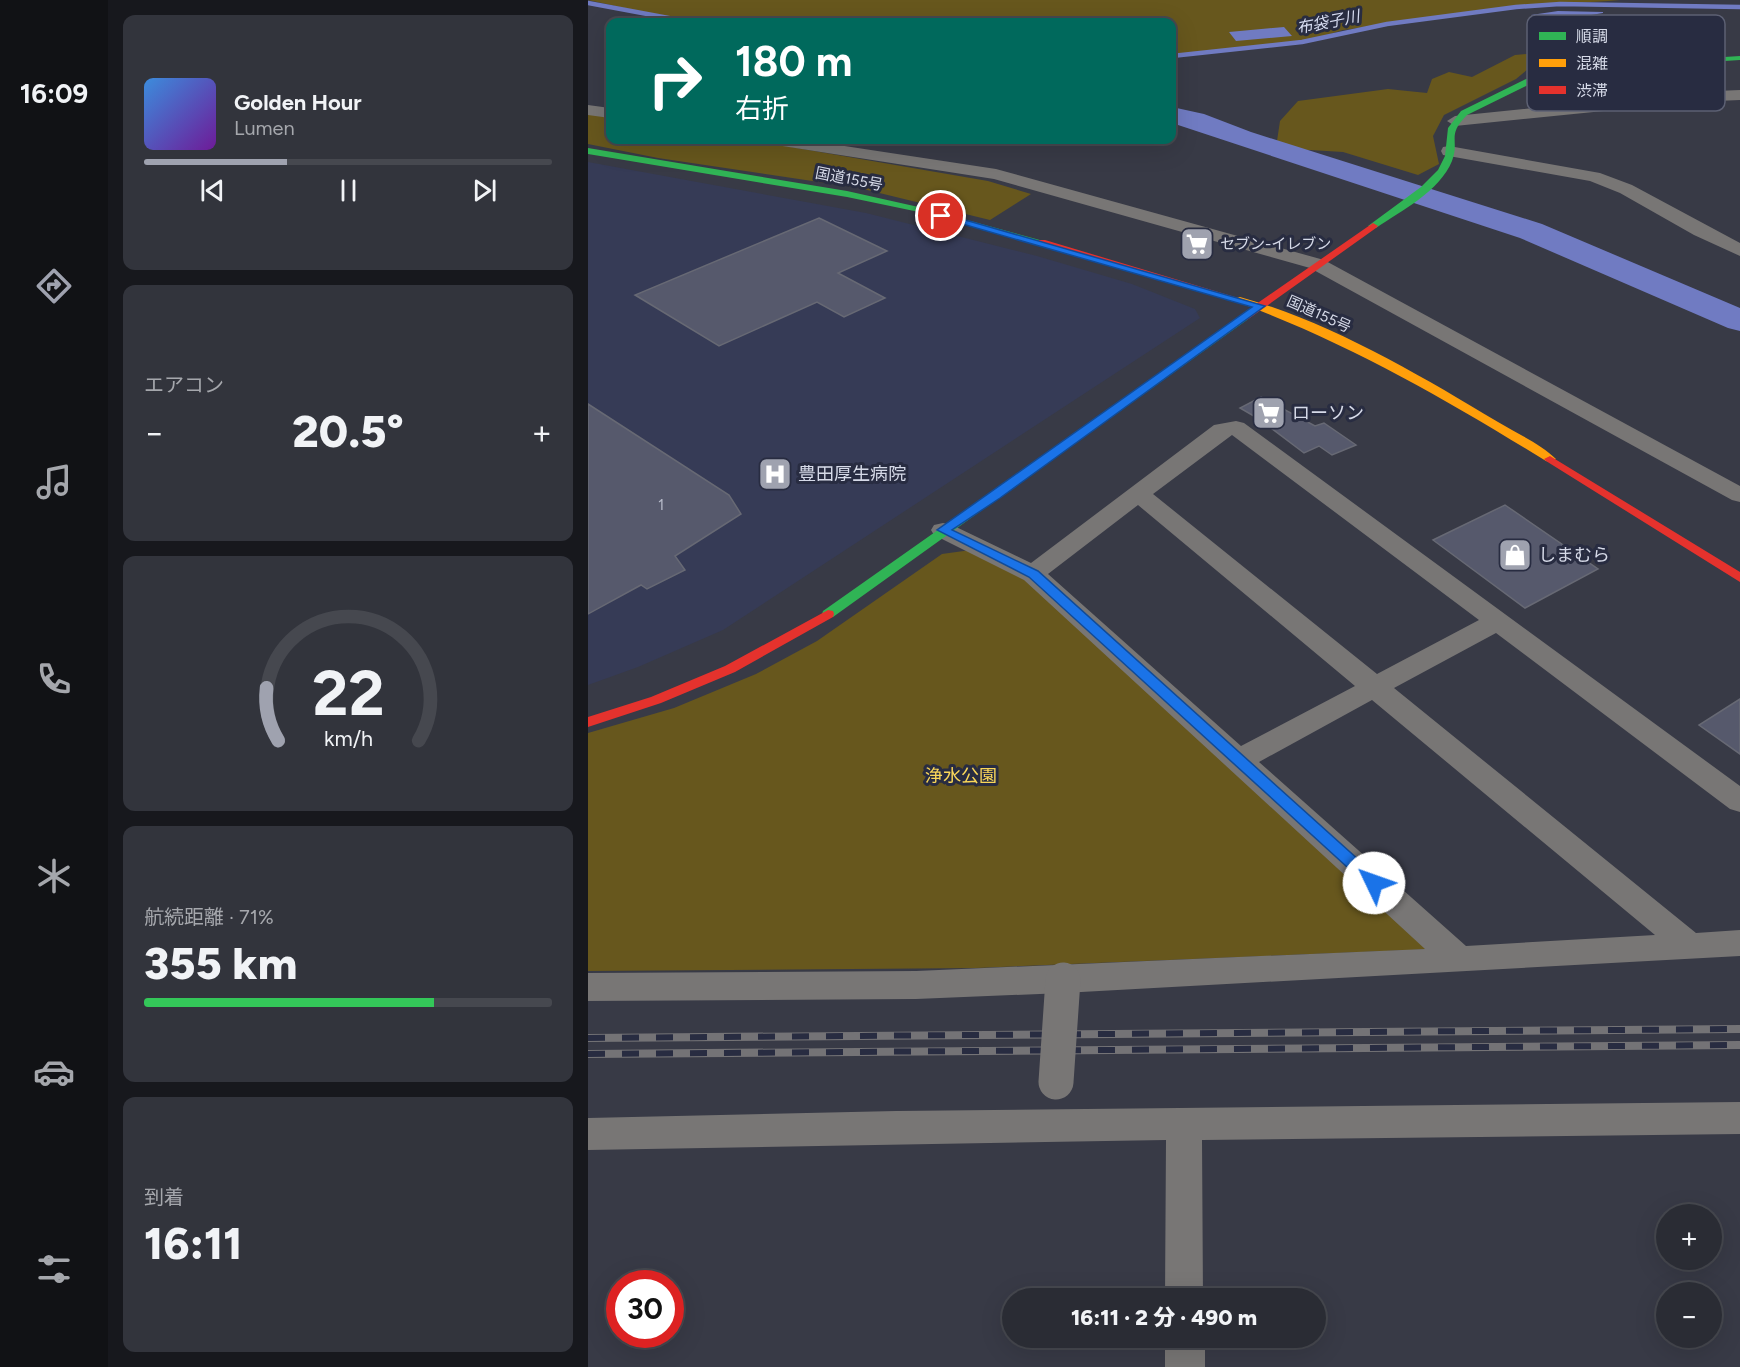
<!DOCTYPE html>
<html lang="ja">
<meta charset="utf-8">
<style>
body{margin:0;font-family:Figtree,"Noto Sans JP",sans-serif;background:#32343c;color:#f1f3f6;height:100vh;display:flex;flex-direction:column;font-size:22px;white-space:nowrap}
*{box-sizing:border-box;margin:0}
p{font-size:20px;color:#a5a7ac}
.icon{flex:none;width:33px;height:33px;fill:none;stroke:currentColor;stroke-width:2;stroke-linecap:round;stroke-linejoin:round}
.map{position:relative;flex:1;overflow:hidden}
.drawer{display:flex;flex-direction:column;gap:15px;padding:15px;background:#17181d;width:480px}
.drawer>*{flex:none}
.guide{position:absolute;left:18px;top:18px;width:570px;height:126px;border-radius:12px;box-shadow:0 6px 24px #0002,0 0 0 2px #46484f;background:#00695c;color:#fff;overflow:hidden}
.tools{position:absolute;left:1068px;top:1204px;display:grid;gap:12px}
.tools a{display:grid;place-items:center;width:66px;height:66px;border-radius:50%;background:#2a2c34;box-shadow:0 6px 24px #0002,0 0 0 2px #46484f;font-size:30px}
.speed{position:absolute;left:18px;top:1270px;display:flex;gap:12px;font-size:30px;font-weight:700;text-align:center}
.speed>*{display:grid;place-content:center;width:78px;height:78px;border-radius:50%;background:#2a2c34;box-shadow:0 6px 24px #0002,0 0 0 2px #46484f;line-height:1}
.speed .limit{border:9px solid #d22;background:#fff;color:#111}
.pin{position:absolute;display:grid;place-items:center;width:51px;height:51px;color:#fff;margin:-26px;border:3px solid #fff;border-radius:50%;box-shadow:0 2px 6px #0007}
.me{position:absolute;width:66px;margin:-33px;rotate:312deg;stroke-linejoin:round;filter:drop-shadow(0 0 4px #0008)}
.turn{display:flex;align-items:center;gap:21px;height:126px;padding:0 30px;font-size:27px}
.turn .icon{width:78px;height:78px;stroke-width:2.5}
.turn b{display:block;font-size:42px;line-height:51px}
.big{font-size:45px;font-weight:800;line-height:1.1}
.drawer .widget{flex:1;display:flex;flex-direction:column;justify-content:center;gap:9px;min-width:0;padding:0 21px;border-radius:12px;background:#32343c}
.drawer .dial{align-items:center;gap:0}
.dial svg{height:156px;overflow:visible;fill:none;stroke:#46484f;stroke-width:7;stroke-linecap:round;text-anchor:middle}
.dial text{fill:#f1f3f6;stroke:none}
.song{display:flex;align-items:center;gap:18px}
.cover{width:72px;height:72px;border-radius:9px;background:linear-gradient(135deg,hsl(210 70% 55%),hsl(280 70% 35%))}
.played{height:6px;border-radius:3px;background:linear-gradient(90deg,#9fa2af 35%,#46484f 35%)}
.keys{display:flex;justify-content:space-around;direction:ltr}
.heat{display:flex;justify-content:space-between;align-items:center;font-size:33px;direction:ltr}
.charge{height:9px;border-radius:4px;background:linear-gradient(90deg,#34c759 71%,#46484f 0)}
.trip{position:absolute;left:414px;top:1288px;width:324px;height:60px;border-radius:30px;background:#2a2c34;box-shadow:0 6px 24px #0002,0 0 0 2px #46484f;font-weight:800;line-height:60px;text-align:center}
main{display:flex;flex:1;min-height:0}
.menu{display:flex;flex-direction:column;width:108px;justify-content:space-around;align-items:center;background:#111215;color:#a5a7ac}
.menu .icon{width:42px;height:42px}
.menu .selected{color:#9fa2af}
.menu b{font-size:27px;color:#f1f3f6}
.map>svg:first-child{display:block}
.built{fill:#363b56}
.green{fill:#67571d}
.water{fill:#707bc2}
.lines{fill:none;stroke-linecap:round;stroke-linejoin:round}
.stream{stroke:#707bc2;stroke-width:4.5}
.river{fill:#707bc2;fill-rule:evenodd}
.building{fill:#56596c;stroke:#676974;stroke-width:1.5}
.street{fill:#787675;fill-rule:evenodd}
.fast{fill:#30b455;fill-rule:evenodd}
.slow{fill:#ff9f0a;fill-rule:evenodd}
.jam{fill:#e5322d;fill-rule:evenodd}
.rail-casing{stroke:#747376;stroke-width:8}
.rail{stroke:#282c41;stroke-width:6;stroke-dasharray:17;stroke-linecap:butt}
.street-bridge{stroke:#787675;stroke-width:35}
.route{fill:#1a73e8;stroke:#114b97;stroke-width:1.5}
.labels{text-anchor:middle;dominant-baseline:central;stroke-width:6;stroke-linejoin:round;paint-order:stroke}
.far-street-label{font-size:15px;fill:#d6dae8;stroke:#282c41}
.far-poi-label{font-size:15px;fill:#d6dae8;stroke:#282c41;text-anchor:start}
.number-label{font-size:15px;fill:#b6bac9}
.far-water-label{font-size:16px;font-style:italic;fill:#d6dbf0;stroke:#282c41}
.poi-label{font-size:18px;fill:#d6dae8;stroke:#282c41;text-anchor:start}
.park-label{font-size:18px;fill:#fad759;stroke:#282c41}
.key{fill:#282c41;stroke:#5c6073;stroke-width:1.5}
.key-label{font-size:16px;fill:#d6dae8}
</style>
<main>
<nav class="menu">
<b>16:09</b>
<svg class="icon selected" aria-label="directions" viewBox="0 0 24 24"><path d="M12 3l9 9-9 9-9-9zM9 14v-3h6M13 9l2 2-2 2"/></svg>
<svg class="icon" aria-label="music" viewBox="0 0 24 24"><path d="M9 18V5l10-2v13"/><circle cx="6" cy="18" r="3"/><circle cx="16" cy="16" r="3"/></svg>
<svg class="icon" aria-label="phone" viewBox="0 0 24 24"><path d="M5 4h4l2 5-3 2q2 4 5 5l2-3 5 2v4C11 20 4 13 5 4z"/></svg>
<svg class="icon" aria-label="climate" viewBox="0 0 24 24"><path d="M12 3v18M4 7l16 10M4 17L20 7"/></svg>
<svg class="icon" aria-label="car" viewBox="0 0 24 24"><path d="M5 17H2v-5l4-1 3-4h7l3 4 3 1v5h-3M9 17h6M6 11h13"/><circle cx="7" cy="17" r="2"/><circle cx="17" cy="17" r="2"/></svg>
<svg class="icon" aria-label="filters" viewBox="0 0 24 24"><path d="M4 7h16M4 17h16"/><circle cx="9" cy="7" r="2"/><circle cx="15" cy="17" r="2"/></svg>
</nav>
<section class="drawer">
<div class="widget">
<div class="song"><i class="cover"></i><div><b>Golden Hour</b><p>Lumen</p></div></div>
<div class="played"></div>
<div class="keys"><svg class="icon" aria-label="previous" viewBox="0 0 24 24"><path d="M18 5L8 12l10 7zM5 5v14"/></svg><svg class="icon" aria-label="pause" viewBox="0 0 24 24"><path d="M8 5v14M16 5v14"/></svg><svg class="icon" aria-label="next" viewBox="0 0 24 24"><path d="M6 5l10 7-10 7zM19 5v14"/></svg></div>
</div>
<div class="widget"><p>エアコン</p>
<div class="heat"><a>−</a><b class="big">20.5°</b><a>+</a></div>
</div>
<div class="widget dial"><svg viewBox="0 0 100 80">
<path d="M14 69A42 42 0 1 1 86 69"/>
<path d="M14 69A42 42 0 0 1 8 42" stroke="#9fa2af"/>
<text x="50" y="56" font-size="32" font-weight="700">22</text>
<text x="50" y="72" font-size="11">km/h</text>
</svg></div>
<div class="widget"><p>航続距離 · 71%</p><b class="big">355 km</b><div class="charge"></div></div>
<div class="widget"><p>到着</p><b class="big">16:11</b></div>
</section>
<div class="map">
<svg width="1152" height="1367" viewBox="0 0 1152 1367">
<rect width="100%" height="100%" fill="#383a46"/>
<path class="built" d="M0 162 278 213 449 256 544 284 607 309 612 318 135 630 50 667 0 685Z"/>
<path class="green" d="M0 0H1032C987 5 937 0 894 13L755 30 716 42 622 51 584 57V22H101Z
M981 50 1025 55 1021 59 966 65 946 64 928 79 856 115 845 136 851 164 830 175 755 152 722 150 697 152 672 150 584 121V109L610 114 613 125 642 134 689 141 692 121 710 101 800 89 839 93 844 79 861 72 884 77 927 55Z
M0 113 22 117V140H163L400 181 443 194 402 220 271 188 70 158 0 144Z
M383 550 446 580 846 949 388 968 0 971V733L86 708 168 674 229 641 354 554Z"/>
<path class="water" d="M970 11 1015 12V13L956 23 943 15Z
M696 27 704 36 648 41 641 32Z"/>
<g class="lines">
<path class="stream" d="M0 3 102 22
M584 56 714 42 799 24 928 7 972 4 1152 7"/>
<path class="river" d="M584 107 616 114 663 132 954 224 1152 308V331L1140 328 932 238 584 123Z"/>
</g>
<path class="building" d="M231 218 299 251 250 273 297 298 256 317 229 302 131 346 47 295Z
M673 397 727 426 736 423 768 445 744 455 731 446 716 453 671 419 652 408Z
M0 404 141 495 153 514 87 556 97 570 59 589 53 585 0 614Z
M917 505 1010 569 937 608 845 540Z
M1152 699V754L1111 725Z"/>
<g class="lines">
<path class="street" d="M1152 90V100L1105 102 867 126 859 121 867 116 1105 92Z
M0 105 22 108V118L0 115Z
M180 140H217L408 169 736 260 1152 486V502L1144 500 722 268 406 179 188 145Z
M861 146 1012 173 1044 185 1152 243V256L1106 235 1032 193 1002 181 855 155 853 151 855 147Z
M648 421 656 423 1152 786V812L1142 809 908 633 806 688 1108 933 1152 930V956L475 993 328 999 0 1001V973L328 971 837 949 436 580 346 535 343 530 346 525 355 523 364 525 443 563 626 425ZM644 435 891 620 789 674 565 494ZM550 505 767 686 653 746 460 574ZM784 700 1067 935 878 946 671 762Z
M1152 1102V1134L614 1140 615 1299H577L578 1140 0 1150V1118L308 1111Z
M577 1338H617V1367H577Z"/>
<path class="fast" d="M1152 56V60L981 71 944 83 879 115C858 136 872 140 864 161 852 191 813 211 788 228L780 226 833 187 850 170 857 156 860 128 873 111 938 79 980 67Z
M0 148 259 191 335 208 459 242 454 245 331 212 259 197 0 154Z
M655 315 659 316V320L245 617H235L234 614 235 611Z"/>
<path class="slow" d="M652 297C740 321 832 375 910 422 928 433 953 444 968 459L962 462 958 461C859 400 759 342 649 302V298Z"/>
<path class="jam" d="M785 223 790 226 788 228 659 320H651V316Z
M451 240H457L657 300 649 302 451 244Z
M962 456 1152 572V582L958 461 956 459Z
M240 610 245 611 246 614 245 617 147 672 73 703 0 727V717L63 697 137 666Z"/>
<g class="rail-casing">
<path id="rail" d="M0 1038 1152 1029
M0 1054 1152 1045"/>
</g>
<use href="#rail" class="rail"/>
<path class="street-bridge" d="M468 1082 475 980"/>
</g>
<path class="route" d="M353 213 677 306 412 498 364 530 450 571 792 879 794 883 792 887H781L441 577 349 530 664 307 350 217 349 216Z"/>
<defs>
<g id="supermarket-square" transform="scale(1.725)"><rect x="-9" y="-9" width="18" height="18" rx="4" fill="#9fa2af" stroke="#282c41"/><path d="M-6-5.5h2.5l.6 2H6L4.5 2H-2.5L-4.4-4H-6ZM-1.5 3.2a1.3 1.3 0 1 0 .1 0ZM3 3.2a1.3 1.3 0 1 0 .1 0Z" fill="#fff"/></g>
<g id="hospital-square" transform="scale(1.725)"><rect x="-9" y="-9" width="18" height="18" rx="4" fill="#9fa2af" stroke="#282c41"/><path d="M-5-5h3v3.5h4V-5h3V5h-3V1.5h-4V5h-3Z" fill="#fff"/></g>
<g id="shop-square" transform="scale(1.725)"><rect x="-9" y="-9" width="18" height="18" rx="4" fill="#9fa2af" stroke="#282c41"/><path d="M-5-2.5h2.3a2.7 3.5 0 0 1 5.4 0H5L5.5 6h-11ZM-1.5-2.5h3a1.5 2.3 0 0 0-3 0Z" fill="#fff"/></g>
</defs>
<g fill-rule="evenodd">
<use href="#supermarket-square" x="609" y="244"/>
<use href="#supermarket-square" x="681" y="413"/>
<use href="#hospital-square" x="187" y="474"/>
<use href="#shop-square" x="927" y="555"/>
</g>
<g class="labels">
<g class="far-street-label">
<text transform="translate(261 179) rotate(11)">国道155号</text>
<text transform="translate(731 314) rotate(24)">国道155号</text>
</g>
<g class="far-poi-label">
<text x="632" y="244">セブン-イレブン</text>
</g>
<g class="number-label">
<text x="73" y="505">1</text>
</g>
<g class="far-water-label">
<text transform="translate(740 22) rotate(-11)">布袋子川</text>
</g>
<g class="poi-label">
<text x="704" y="413">ローソン</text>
<text x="210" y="474">豊田厚生病院</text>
<text x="950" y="555">しまむら</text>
</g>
<g class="park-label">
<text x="373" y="776">浄水公園</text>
</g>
</g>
<rect x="939" y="15" width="198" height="96" rx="9" class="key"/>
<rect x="951" y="32" width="27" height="8" fill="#30b455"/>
<rect x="951" y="59" width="27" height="8" fill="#ff9f0a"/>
<rect x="951" y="86" width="27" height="8" fill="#e5322d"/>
<g class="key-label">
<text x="988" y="42">順調</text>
<text x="988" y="69">混雑</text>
<text x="988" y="96">渋滞</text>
</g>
</svg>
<div class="tools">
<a>+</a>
<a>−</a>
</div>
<div class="speed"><div class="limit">30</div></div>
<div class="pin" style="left:353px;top:216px;background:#d93025"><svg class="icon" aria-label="arrive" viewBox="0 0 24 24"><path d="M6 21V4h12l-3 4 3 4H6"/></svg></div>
<svg class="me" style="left:786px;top:883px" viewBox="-20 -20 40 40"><circle r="19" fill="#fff"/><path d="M0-13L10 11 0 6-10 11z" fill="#1a73e8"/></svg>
<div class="trip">16:11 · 2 分 · 490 m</div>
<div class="guide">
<div class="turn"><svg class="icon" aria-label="right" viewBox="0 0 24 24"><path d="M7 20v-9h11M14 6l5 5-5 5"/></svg><div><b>180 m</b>右折</div></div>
</div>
</div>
</main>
